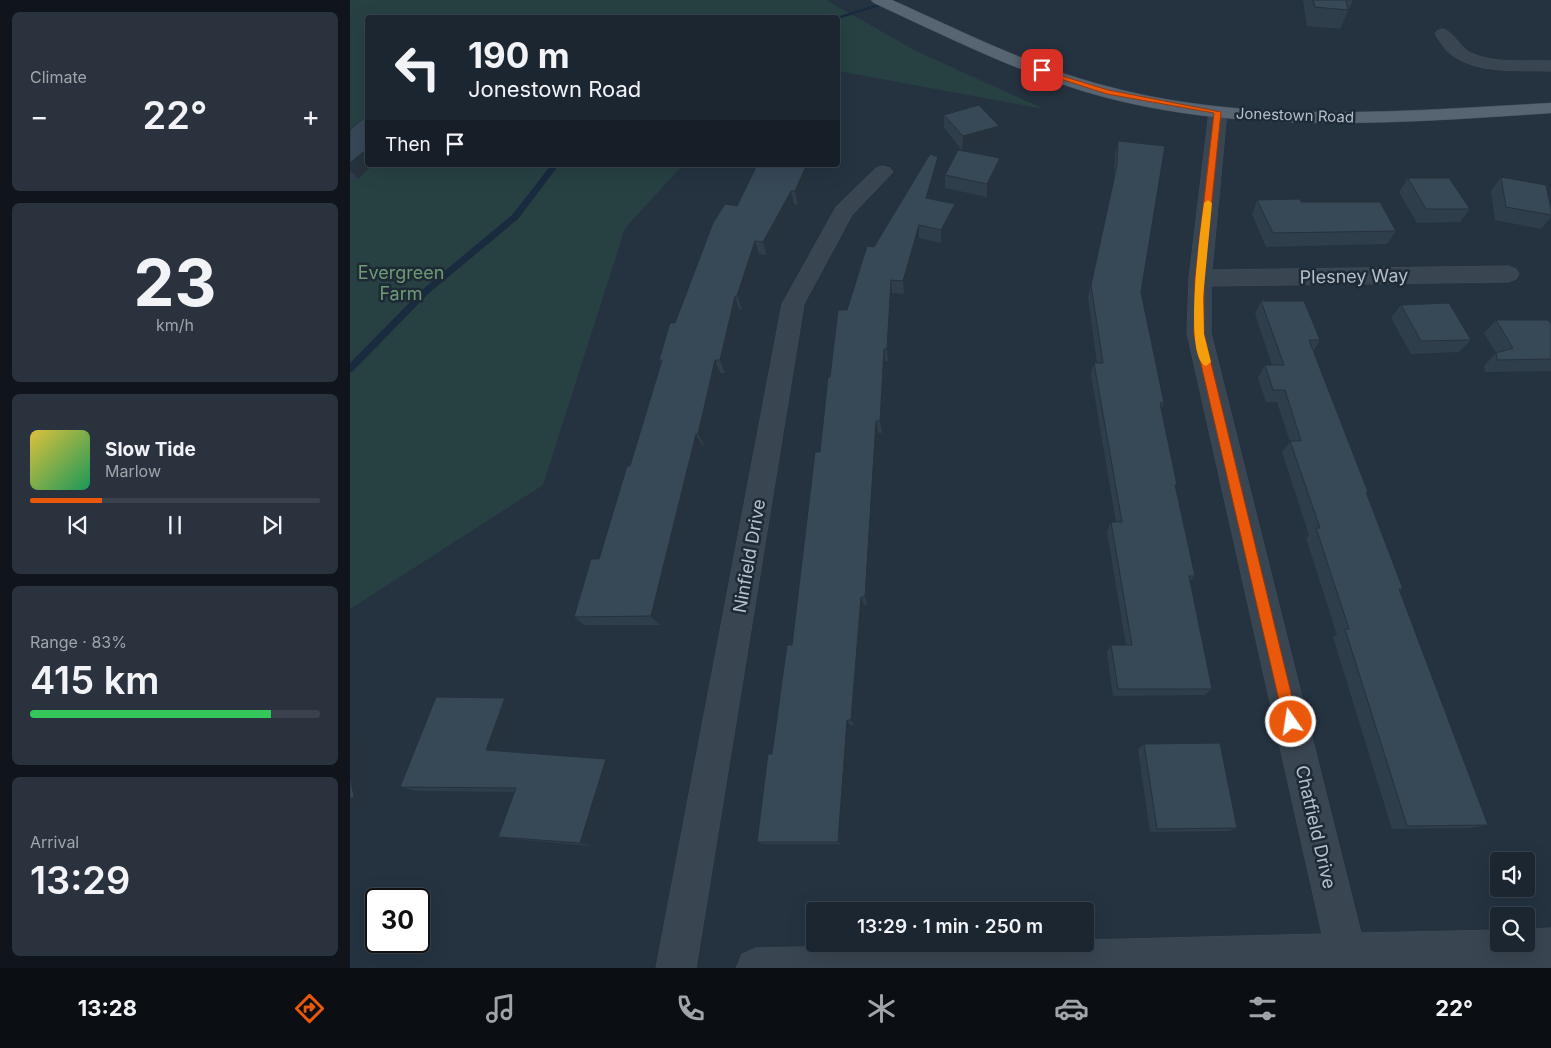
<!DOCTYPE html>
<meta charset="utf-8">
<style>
body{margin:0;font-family:Inter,sans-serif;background:#29323d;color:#f1f3f6;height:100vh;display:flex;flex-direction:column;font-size:19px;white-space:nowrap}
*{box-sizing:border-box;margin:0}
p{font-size:16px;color:#a0a5ab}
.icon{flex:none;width:28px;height:28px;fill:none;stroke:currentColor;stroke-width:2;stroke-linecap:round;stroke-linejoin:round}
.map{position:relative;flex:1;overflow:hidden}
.side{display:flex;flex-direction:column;gap:12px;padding:12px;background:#0f151b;width:350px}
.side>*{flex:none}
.top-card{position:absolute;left:15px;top:15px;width:475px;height:152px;border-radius:5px;box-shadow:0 5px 20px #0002,0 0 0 1px #3a434d;background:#1c2631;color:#f1f3f6;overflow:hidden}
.controls{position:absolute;left:1140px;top:852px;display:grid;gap:10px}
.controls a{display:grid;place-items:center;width:45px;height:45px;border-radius:5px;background:#1c2631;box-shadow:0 5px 20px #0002,0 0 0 1px #3a434d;font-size:25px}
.speed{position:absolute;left:15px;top:888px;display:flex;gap:10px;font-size:25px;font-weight:700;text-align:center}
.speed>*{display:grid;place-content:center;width:65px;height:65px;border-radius:50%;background:#1c2631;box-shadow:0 5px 20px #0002,0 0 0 1px #3a434d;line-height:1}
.speed .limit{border:2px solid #111;border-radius:8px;background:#fff;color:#111}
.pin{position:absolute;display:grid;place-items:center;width:42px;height:42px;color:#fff;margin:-21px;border-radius:10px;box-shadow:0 2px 8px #0006}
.me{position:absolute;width:55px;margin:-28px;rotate:347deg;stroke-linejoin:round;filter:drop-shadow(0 0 4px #0008)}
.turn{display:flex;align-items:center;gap:18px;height:105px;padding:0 20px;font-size:22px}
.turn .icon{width:65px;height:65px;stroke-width:2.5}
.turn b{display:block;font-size:35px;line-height:42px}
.then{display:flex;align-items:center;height:48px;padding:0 20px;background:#0003;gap:10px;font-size:19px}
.big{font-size:38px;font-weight:600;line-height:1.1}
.side .widget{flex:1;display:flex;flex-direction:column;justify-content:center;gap:8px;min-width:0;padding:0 18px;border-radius:8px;background:#29323d}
.side .dial{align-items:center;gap:0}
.dial b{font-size:65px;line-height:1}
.song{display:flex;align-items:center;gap:15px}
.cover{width:60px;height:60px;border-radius:8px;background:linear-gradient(135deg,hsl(50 70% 55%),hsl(150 70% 35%))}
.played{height:5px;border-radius:2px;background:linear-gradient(90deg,#ea580c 25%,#3a434d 25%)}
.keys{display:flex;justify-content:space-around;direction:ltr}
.heat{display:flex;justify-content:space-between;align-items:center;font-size:28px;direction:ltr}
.charge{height:8px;border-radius:4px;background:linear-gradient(90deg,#34c759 83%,#3a434d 0)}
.trip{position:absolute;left:456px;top:902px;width:288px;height:50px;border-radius:5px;background:#1c2631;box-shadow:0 5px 20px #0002,0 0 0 1px #3a434d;font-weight:600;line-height:50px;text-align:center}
.menu{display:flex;height:80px;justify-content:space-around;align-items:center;background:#0b0f14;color:#a0a5ab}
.menu .icon{width:35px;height:35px}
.menu .current{color:#ea580c}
.menu b{font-size:22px;color:#f1f3f6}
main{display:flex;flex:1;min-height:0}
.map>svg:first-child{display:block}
.green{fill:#274142}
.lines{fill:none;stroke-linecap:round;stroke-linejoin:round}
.stream{fill:#182b3f;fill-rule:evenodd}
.minor-casing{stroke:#434e5a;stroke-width:1}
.major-casing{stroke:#434e5a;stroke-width:1}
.minor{fill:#394551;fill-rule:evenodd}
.major{fill:#576471;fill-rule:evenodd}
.wall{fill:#2f3e4b}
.shaded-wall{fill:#26323d}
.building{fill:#374857;stroke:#26323d}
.route{fill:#ea580c;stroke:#983908}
.slow{fill:#f59e0b}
.labels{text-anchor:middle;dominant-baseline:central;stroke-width:5;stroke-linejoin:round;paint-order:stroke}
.far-street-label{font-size:15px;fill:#b6c0cb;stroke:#1e2a36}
.park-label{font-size:18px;fill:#6d9c74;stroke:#1e2a36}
.street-label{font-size:18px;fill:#b6c0cb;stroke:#1e2a36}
</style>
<main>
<section class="side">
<div class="widget"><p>Climate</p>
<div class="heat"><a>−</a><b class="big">22°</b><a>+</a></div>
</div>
<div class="widget dial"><b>23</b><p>km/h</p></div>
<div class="widget">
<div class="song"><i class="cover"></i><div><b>Slow Tide</b><p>Marlow</p></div></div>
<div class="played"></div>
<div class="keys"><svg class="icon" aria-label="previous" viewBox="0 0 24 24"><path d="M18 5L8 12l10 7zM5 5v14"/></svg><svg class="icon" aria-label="pause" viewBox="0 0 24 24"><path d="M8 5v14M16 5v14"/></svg><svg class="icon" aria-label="next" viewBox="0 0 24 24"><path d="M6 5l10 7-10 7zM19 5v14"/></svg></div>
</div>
<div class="widget"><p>Range · 83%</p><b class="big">415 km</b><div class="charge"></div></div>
<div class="widget"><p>Arrival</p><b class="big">13:29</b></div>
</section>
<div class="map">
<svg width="1201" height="968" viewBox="0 0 1201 968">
<rect width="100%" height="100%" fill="#253341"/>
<path class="green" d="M0 0H476L564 50 694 109 488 71V18H18V165H333L275 228 193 485 0 609Z"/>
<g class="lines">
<path class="stream" d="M541 0H550L488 19V18H483Z
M201 165H209L168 219 79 293 3 371 0 372V363L73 289 162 215Z"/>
<g class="minor-casing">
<path id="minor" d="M1093 29C1104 32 1109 46 1119 52 1142 64 1176 60 1201 61V71C1171 70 1131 74 1105 57 1096 52 1091 43 1085 34L1087 31Z
M868 107 874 108 877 112 862 270 1158 266 1166 269 1169 274 1166 279 1158 282 861 286V333L1011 933 1149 930V944H1176V929L1201 928V968H386L392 954 406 948 581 944H735V940L972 934 837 333 839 278 859 112 862 108Z
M533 166 540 168 543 172 502 215 454 304 346 968H306L432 304 486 207 526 168Z"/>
</g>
<g class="major-casing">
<path id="major" d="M521 0H542C611 31 682 67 756 86 900 125 1054 111 1201 103V113C1047 123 886 136 736 92 663 70 593 35 524 3Z"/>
</g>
<use href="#minor" class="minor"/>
<use href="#major" class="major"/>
</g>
<path class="wall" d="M953 0H1003L990 29 957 26Z
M594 115 649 126 648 139 612 150 594 128Z
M0 130 8 179H0Z
M768 141 791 292 814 403 811 409 827 485 826 488 845 576 840 582 862 689 854 695 763 696 757 652 761 645H776L757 532 761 522H766L741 375 744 363H747L738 298 764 179 765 155Z
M588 157V171L580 199 605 204V217L591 243 569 238 554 294 542 293 538 361H535L532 433H528L517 605H514L504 725H500L492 844H413L407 842 442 645 470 452 480 377 497 310Z
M650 158 649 172 637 197 595 188V175Z
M1151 177 1201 209V217L1191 229 1145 220 1141 191Z
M1058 178 1120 209 1110 222 1067 223 1049 192Z
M459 180 448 205 444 204 417 255 409 254 392 309H389L375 373H370L354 445H352L310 625H234L224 617 249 559 280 466 311 364 309 360 325 323 387 206Z
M907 200 951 202 1046 231 1037 244 916 247 902 214Z
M911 301 970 340 963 351 1018 492 1017 493 1053 589 1050 591 1138 825 1120 828 1042 829 983 637 987 635 956 538 959 535 932 452 940 442 927 402H916L908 378 915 365H922L905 314Z
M1051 305 1121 340 1109 352 1061 354 1041 318Z
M1146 320 1201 324V371L1135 372 1134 366 1146 353 1134 333Z
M168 704 152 752 256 759 267 763 242 846 163 839 148 837 165 792 67 791 50 787Z
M794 744 887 828 878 831 800 832 788 749Z"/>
<path class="shaded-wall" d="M649 126 648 139 612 150 613 136Z
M18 148V165H23L8 179 0 170V163Z
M588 157V171L577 211 576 198Z
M650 158 649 172 637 197V184Z
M456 166 459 180 448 205 445 191Z
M441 191 444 204 417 255 413 242Z
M605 204V217L591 243V230Z
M569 225V238L554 294 553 281Z
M405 241 409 254 392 309 387 296Z
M541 280 542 293 538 361 537 349Z
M385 296 389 309 375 373 370 360Z
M534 349 535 361 532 433 530 421Z
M365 360 370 373 354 445 348 434Z
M526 421 528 433 517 605 515 597Z
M346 434 352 445 310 625 301 616Z
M511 597 514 605 504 725 501 720Z
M155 698 168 704 151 755 136 750Z
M497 720 500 725 492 844 488 842Z
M0 732 10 735 23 800 0 814Z
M256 759 267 763 242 846 230 843Z"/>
<path class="building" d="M963 0H996L998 10 965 7Z
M629 105 649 126 613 136 594 115Z
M18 114V148L0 163V130Z
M768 141 815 146 791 292 814 403H810L827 485H825L845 576H839L862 689H768L761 645H782L761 522H772L744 363H753L741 285 767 165Z
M608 150 650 158 637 184 595 175Z
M580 154 588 157 576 198 605 204 591 230 569 225 553 281 541 280 537 349H534L530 421H526L515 597H511L501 720H497L488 842H407L418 754H422L437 645H442L465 452H470L478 377H480L488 310H497L517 246 524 247Z
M407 165H441L456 166 445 191H441L413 242 405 241 387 296H385L370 360H365L348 434H346L301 616 224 617 241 559H249L277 466H280L312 360H309L320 323H325L363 223 375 204 387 206Z
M1151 177 1196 185 1201 209V215L1156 207Z
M1058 178H1099L1120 209H1076Z
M950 199 951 202H1030L1046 231 923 233 907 200Z
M911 301H954L970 340H959L1018 492H1016L1053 589H1049L1138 825 1057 826 995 629H999L966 528H970L940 441H951L935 390H923L915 365H934Z
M1099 303 1121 340 1071 341 1051 305Z
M1146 320H1198L1201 324V359L1147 360 1146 353 1163 348Z
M86 697 155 698 136 750 256 759 230 843 148 837 166 788 50 787Z
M870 743 887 828 807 829 794 744Z
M0 775 4 797 0 799Z"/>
<path class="route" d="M689 69 758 90 871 112 854 278V334L948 722 946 727 941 729 936 727 934 722 844 334 845 278 864 113 757 94 689 72Z"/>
<path class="slow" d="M858 200 862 203 853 298 854 334 861 362 856 366C832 358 851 226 854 203Z"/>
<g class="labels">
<g class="far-street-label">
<text transform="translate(945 115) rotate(2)">Jonestown Road</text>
</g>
<g class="park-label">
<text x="51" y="272">Evergreen<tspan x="51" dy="21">Farm</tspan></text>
</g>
<g class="street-label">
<text transform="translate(1004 276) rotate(-1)">Plesney Way</text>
<text transform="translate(399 556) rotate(-80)">Ninfield Drive</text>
<text transform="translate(966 827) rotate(77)">Chatfield Drive</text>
</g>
</g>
</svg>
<div class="controls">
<a><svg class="icon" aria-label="sound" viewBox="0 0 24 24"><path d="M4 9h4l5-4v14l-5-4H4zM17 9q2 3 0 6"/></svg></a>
<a><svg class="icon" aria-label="search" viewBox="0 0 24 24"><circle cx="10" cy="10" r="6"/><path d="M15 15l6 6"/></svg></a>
</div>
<div class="speed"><div class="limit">30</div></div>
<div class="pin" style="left:692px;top:70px;background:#d93025"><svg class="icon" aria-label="arrive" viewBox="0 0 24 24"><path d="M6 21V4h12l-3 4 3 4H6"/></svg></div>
<svg class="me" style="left:941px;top:722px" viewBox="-20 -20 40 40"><circle r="17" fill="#ea580c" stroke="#fff" stroke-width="3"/><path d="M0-11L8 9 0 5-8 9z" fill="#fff"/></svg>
<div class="trip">13:29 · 1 min · 250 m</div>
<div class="top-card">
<div class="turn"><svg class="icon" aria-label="left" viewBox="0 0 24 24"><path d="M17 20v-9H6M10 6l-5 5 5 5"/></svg><div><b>190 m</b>Jonestown Road</div></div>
<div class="then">Then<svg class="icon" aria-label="arrive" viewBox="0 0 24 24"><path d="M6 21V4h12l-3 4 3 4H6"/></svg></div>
</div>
</div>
</main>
<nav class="menu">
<b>13:28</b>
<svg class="icon current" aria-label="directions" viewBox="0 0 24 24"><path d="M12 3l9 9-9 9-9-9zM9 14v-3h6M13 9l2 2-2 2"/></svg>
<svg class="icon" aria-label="music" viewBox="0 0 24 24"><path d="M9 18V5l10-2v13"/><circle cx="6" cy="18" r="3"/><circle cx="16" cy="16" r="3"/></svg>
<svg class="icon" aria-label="phone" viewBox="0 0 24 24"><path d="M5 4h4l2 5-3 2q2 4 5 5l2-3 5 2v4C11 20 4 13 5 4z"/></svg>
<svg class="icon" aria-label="climate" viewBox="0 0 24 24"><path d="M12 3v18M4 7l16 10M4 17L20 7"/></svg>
<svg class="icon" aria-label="car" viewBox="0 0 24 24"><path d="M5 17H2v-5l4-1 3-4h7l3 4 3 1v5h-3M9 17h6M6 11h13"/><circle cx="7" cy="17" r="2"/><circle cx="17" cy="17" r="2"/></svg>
<svg class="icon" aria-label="filters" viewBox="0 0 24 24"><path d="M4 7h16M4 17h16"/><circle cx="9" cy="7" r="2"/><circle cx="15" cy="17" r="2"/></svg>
<b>22°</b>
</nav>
